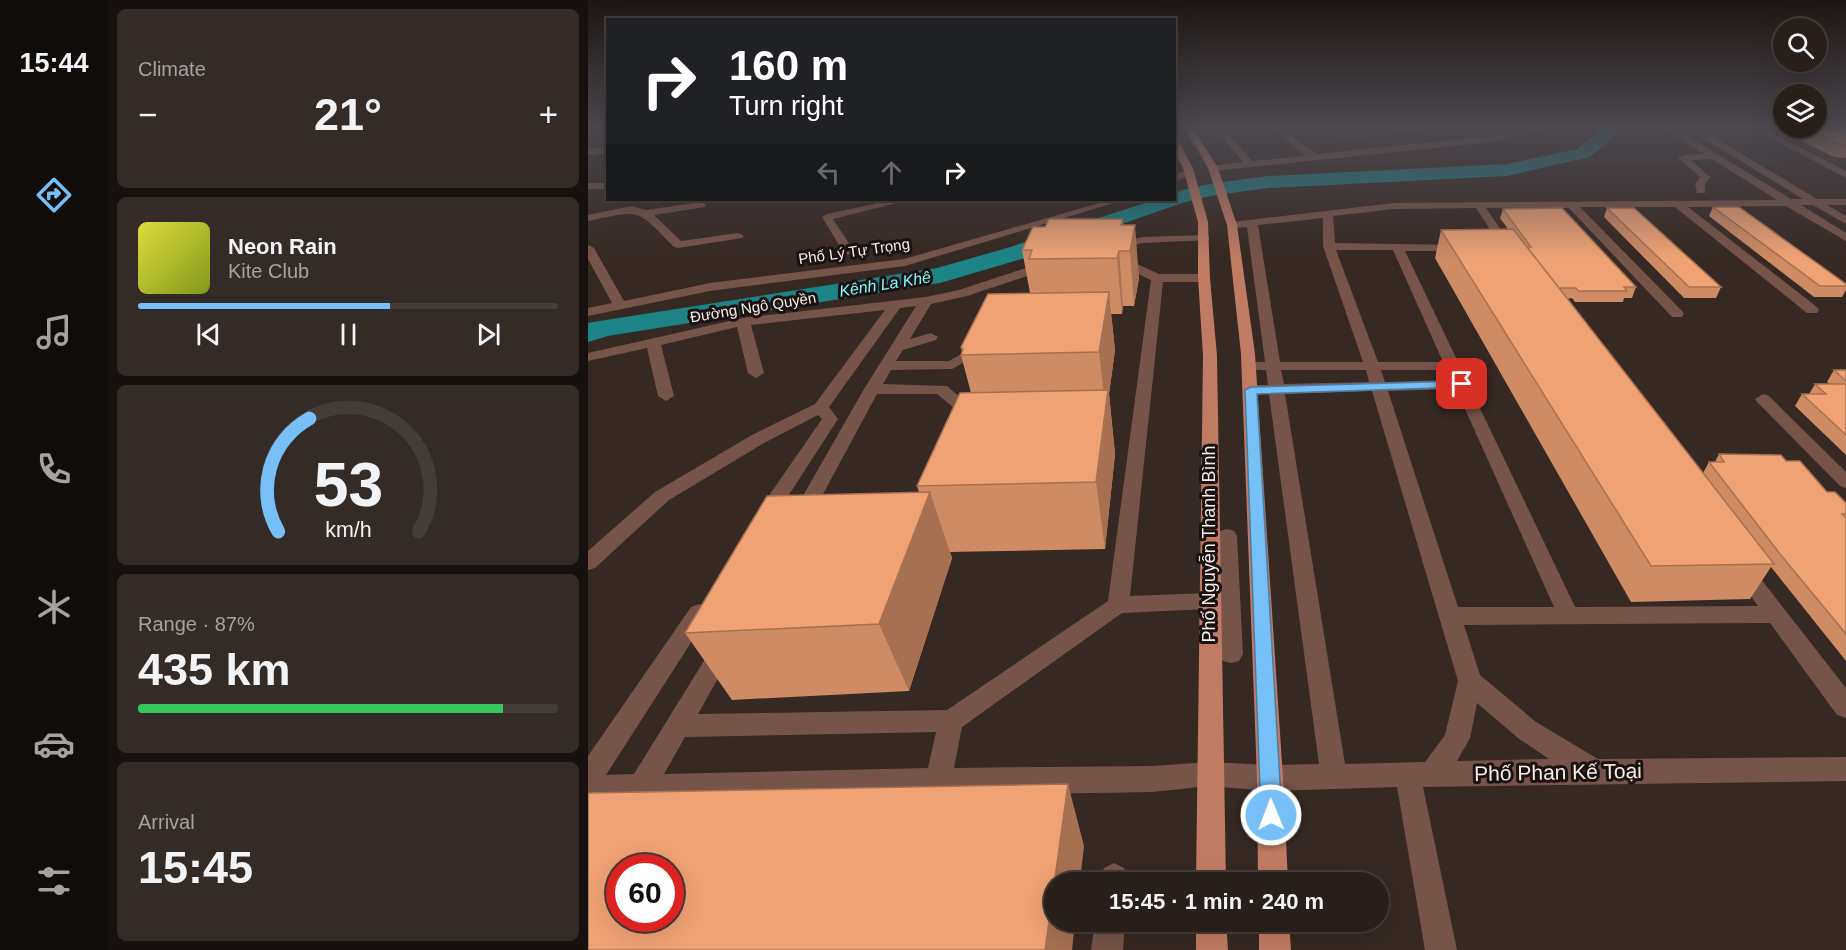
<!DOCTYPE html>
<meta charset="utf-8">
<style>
body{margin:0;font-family:Arial,sans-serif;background:#342b27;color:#f1f3f6;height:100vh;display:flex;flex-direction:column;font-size:22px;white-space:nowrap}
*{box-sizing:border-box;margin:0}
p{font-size:20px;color:#a5a2a2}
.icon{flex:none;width:33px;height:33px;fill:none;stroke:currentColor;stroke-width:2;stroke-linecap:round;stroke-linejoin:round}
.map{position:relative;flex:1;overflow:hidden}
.sheet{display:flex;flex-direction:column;gap:9px;padding:9px;background:#16100e;width:480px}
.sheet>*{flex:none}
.hud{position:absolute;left:18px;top:18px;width:570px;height:183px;border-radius:0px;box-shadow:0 6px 24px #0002,0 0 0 2px #443c39;background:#202124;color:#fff;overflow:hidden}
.tools{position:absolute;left:1185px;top:18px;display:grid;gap:12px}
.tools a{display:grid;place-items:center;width:54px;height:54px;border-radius:50%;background:#281e1a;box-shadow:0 6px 24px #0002,0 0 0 2px #443c39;font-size:30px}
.speed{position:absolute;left:18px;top:854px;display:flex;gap:12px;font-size:30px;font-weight:700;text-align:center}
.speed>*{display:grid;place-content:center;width:78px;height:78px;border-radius:50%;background:#281e1a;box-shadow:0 6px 24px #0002,0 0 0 2px #443c39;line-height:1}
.speed .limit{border:9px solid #d22;background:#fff;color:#111}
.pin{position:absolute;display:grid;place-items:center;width:51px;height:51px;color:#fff;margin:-26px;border-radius:12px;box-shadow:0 3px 9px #0006}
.me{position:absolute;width:66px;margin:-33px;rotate:359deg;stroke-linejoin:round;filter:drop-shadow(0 0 4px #0008)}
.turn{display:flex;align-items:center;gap:21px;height:126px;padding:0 24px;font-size:27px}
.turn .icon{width:78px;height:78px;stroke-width:2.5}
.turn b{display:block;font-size:42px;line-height:51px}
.lanes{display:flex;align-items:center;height:57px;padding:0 24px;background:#0003;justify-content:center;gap:30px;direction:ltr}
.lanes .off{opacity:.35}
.big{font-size:45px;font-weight:600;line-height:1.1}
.sheet .tile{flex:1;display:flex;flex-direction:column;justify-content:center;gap:9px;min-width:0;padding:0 21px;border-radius:9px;background:#342b27}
.sheet .dial{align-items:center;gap:0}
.dial svg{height:156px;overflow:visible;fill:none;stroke:#443c39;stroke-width:7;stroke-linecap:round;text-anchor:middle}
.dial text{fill:#f1f3f6;stroke:none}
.song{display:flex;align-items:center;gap:18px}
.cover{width:72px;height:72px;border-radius:9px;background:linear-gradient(135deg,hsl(60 70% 55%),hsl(70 70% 35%))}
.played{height:6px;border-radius:3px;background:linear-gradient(90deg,#77bff7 60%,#443c39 60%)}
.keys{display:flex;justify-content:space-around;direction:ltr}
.heat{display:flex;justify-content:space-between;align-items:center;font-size:33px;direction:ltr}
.charge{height:9px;border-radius:4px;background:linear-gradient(90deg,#34c759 87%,#443c39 0)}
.trip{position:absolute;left:456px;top:872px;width:345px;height:60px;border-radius:30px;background:#281e1a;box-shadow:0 6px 24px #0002,0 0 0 2px #443c39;font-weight:600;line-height:60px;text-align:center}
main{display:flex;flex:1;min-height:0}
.menu{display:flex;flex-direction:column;width:108px;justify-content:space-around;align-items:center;background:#100c0a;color:#a5a2a2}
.menu .icon{width:42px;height:42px}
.menu .current{color:#77bff7}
.menu b{font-size:27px;color:#f1f3f6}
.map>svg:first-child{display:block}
.built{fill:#452f27}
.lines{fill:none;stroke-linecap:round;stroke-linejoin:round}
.river{fill:#1c8386;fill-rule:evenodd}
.minor{fill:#765449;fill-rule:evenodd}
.major{fill:#c07b63;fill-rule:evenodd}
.wall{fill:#ce8b64}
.shaded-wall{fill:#a77151}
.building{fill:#efa274;stroke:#a77151;stroke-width:1.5;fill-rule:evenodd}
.route{fill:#77bff7;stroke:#4d7ca1;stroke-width:1.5}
.labels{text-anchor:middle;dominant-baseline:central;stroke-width:6;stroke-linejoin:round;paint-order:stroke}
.far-street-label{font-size:15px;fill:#f6ece8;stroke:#191210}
.far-water-label{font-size:16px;font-style:italic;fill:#7efbff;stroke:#191210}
.street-label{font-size:18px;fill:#f6ece8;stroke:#191210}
.near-street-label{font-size:21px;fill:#f6ece8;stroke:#191210}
</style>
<main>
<nav class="menu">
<b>15:44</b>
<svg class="icon current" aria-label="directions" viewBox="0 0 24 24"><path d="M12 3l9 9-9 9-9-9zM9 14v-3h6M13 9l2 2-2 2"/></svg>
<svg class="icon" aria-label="music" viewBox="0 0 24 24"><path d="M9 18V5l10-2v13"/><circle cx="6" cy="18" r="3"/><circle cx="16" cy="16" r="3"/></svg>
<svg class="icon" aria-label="phone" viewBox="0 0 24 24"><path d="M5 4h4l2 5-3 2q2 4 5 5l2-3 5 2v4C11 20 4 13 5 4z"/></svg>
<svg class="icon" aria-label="climate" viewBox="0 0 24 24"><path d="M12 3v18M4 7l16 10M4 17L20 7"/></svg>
<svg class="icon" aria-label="car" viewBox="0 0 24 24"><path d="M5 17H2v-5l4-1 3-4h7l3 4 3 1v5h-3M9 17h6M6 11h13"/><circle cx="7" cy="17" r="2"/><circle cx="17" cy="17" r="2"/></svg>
<svg class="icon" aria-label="filters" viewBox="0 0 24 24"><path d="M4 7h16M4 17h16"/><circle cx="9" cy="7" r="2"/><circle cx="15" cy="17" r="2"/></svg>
</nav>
<section class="sheet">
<div class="tile"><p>Climate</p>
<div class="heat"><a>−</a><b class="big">21°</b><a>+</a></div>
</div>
<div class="tile">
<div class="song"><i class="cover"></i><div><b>Neon Rain</b><p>Kite Club</p></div></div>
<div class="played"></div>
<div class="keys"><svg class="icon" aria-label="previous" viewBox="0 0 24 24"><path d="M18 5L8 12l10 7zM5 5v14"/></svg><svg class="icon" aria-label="pause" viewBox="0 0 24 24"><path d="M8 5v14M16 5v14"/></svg><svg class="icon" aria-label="next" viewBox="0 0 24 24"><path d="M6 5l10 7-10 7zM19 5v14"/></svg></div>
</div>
<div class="tile dial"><svg viewBox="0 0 100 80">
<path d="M14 69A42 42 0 1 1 86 69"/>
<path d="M14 69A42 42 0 0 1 30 11" stroke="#77bff7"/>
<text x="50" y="56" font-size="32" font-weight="700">53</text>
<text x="50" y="72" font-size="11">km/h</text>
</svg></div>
<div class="tile"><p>Range · 87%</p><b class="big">435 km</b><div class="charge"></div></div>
<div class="tile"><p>Arrival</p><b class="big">15:45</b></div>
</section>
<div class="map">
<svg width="1258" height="950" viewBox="0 0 1258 950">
<rect width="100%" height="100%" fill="#362822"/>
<path class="built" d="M1175 126H1258V165L1244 163Z"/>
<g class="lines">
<path class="river" d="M1013 126H1030L1031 132 1002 157 919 176 680 188 622 196 594 203 437 258 352 283 20 336 0 342V323L5 322 349 268 419 248 566 200H586V192L621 184 680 176 919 164 989 149 1013 130Z"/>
<path class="minor" d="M624 126H633L664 161 718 156 682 126H692L728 154 903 136 948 126H965L903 142 625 171 622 170V166L655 162Z
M832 126H867L754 139 750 136 754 133Z
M1073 126H1083L1203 199H1215L1118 140V136H1124L1229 199H1258V205H1239L1258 216V224L1225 205H1213L1258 233V241L1198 206 1100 207 1229 307 1231 310 1229 313H1219L1087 207H992L1094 311 1096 314 1094 317H1084L981 208H898L927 250 921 253 917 252 888 208 806 209 745 216 747 243 871 245 877 248 871 251H817L987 607 1170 606 1145 570 1148 565 1155 562 1162 565 1258 688V718L1249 715 1182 623 876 625 892 675 948 722 1010 759 1258 757V781L835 787 869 950H837L809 787 682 791 621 786 564 792 0 801V756L103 607 111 604 119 607 122 613 18 775 46 774 127 643 135 641 143 643 146 650 110 714 359 710 520 601 563 280 525 262V256L529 255 571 274H616L622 278 616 282H575L542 596 621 593 629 595 630 598 629 536 632 531 639 529 646 531 649 536 655 654 651 661 643 663 635 661 631 654 630 603 629 607 621 609 534 613 374 727 366 768 564 766 621 762 682 765 731 764 681 394 663 395 655 390 663 385H680L678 370H661L654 366 661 362H677L659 227 644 228 639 225 644 222 806 203 1189 200 1124 159 1103 160 1122 177 1117 184V193H1109L1107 184 1112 177 1090 158 1095 155 1116 154ZM735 218V246L775 362H692L670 225ZM748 250H805L855 362H790ZM693 370H778L781 382 696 384ZM793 370H859L863 380 797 382ZM868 389 966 607H870L800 391ZM784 391 870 681 857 735 837 762 757 764 697 394ZM889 703 930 738 961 759 869 761 882 738ZM348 732 340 768 76 774 97 737Z
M1160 126H1171L1258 171V178Z
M20 147V153L0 155V149Z
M598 171 606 173 586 182V175Z
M0 183H20V189H0Z
M304 200H321L245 219 266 251 260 255 256 253 234 217 239 214Z
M522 200H536L317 266 122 291 0 316V308L24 303 0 259V245L6 248 36 301 122 283 316 259Z
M113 202 118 205 117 207 66 215 93 241 150 233 156 236 154 238 90 248 86 247C47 208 55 210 0 221V215L43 206 58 210Z
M617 235 621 236V240L555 243 526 249 520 246 522 244 555 237Z
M462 260 466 261V267L379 296 343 304 322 339 343 333 350 337 348 340 315 350 308 361H361L389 345 394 344 401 348 364 369 303 370 295 384 359 386 388 411 383 422H371L369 419 371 412 349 394H289L221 520 214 522 207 520 204 515 276 389 328 306 312 308 241 407 250 419 184 521 177 523 170 521 167 516 234 419 230 415 176 443 81 500 7 568 0 570V551L67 492 164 435 227 404 297 310 163 325 176 373 168 378 160 373 149 327 73 345 86 396 78 401 70 396 59 348 0 361V353L155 318 338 297 371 290Z
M1175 394 1181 396 1258 472V488L1252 486 1169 402 1167 399Z
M526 863 536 868 541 878 540 882H510L516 868Z
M507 921H537L535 950H503Z"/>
<path class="major" d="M596 126H604L630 168 649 225 667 354 695 778 700 882H670L669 778 653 354 639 225 620 168Z
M586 139 590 141 605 168 620 222 622 278 629 356 638 882H608L615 356 610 278V222L595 168 586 150Z
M608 921H638L640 950H608Z
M671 921H701L703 950H671Z"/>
</g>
<path class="wall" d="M1258 126V158L1246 157 1194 131 1196 128Z
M1125 207 1258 284V290L1254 297H1226L1121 216Z
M1019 208 1133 287 1128 298H1096L1016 217Z
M915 209 1048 287 1044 298H1036L1035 302H987L984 298 979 299 1115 473 1121 462H1127L1131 454 1198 461 1239 492 1258 503V661L1183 567 1162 599 1043 602 847 258 853 230 920 229 912 218Z
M535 219V225L551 278 546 306H535L534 314H523L527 350 521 394 527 454 517 549 362 552 364 558 321 691 144 700 97 633 331 492 329 486 383 393 373 355 374 352 373 347 442 293 434 250 457 227Z
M1246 370H1258V455L1207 406 1214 394H1221L1227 384H1242L1239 382Z"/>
<path class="shaded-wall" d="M547 225 551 278 546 306 542 251Z
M531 251 535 306 534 314 529 258Z
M521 292 527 350 521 394 527 454 517 549 508 482 518 411 511 352Z
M342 492 364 558 321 691 291 624Z
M480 784 496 846 492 882H467Z
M466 882V921H487L484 950H457Z"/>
<path class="building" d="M1228 126H1258V145H1252L1217 128H1228Z
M1125 207H1151L1258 284V286H1232Z
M974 208 1048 287H1036L1039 291H990L988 288H971L939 247H943L915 209Z
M1019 208H1046L1133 287H1101Z
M461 219H535L533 225H547L542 251H531L529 258 441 259 444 250H434L445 227H457Z
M925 229 1186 564 1063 566 853 230Z
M521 292 511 352 373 355 375 349 373 347 400 294Z
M1246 370H1258V381Z
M1227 384H1258V435L1214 394H1238Z
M520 390 508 482 329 486 372 393Z
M1131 454 1193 455 1198 461H1212L1239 492H1247L1258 503V514H1254L1258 518V634L1192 554 1121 462H1136Z
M342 492 291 624 97 633 179 496Z
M480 784 457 950H0V793ZM32 867H82V918H32Z"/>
<linearGradient id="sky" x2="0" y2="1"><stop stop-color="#1e1613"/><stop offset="0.49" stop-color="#4c484f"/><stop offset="1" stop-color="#4c484f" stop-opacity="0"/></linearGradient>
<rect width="1258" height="259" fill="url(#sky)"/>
<path class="route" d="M874 381 880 384 878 387 669 394 694 815 691 822 683 825 676 822 673 815 657 390 663 387Z"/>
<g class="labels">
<g class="far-street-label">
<text transform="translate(266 251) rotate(-8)">Phố Lý Tự Trọng</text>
<text transform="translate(165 307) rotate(-9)">Đường Ngô Quyền</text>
</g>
<g class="far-water-label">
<text transform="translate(297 284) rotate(-9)">Kênh La Khê</text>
</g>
<g class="street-label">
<text transform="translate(621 544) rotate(-90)">Phố Nguyễn Thanh Bình</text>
</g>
<g class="near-street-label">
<text transform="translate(970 772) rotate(-1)">Phố Phan Kế Toại</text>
</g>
</g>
</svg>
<div class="tools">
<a><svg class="icon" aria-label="search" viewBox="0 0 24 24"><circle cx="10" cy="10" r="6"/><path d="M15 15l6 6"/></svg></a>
<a><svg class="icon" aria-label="layers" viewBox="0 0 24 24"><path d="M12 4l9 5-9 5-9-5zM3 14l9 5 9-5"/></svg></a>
</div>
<div class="speed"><div class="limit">60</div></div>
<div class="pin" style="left:874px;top:384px;background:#d93025"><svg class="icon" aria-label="arrive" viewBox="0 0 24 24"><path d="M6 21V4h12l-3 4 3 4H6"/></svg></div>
<svg class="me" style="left:683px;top:815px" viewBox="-20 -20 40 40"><circle r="17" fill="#77bff7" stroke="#fff" stroke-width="3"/><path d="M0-11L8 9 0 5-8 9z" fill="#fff"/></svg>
<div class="trip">15:45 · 1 min · 240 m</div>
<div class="hud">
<div class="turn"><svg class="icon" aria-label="right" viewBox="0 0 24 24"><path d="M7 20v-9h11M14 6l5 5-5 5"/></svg><div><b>160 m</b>Turn right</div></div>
<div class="lanes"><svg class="icon off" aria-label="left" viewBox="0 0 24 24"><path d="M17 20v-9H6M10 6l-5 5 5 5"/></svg><svg class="icon off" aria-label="ahead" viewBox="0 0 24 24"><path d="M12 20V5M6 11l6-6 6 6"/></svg><svg class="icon" aria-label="right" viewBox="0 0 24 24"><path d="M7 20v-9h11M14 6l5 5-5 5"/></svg></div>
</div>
</div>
</main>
